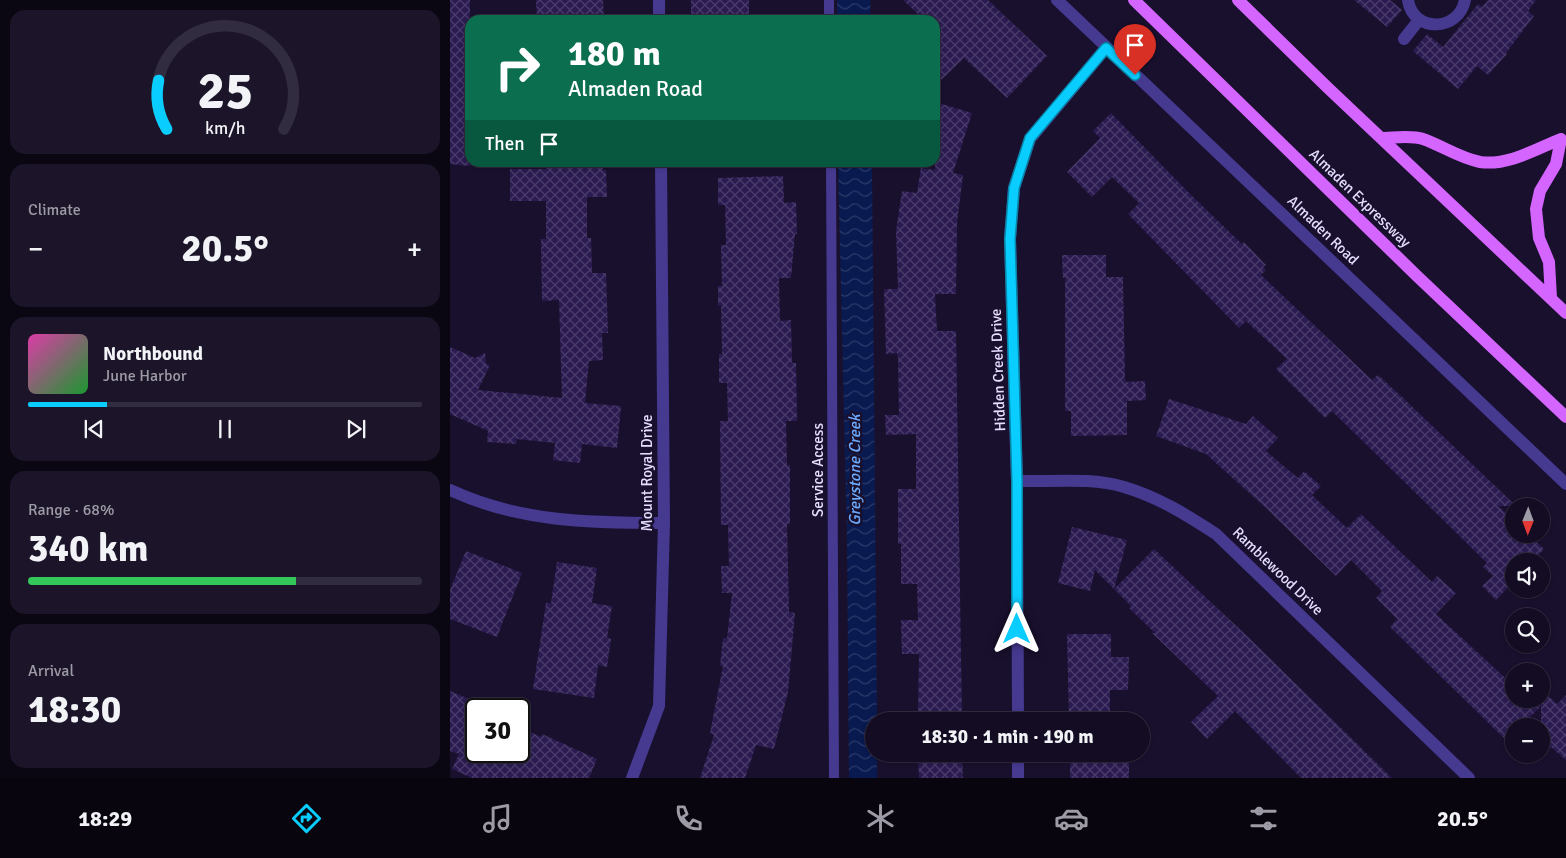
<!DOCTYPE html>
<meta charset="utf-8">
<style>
body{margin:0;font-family:Signika,sans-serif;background:#1c152a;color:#f1f3f6;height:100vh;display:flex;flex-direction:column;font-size:19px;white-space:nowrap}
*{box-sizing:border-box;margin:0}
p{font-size:16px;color:#9d9ba5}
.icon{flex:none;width:28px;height:28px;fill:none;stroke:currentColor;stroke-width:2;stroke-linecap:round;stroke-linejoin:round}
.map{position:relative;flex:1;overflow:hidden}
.side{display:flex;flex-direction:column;gap:10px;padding:10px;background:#0a0713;width:450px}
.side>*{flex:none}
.banner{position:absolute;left:15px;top:15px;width:475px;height:152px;border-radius:15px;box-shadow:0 1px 4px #0004,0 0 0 1px #322c40;background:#0b6e4f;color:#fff;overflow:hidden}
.needle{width:32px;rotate:181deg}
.buttons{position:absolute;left:1055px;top:498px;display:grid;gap:10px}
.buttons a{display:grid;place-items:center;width:45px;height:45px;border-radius:50%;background:#130c22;box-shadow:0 1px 4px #0004,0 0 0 1px #322c40;font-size:25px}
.speed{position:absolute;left:15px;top:698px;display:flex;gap:10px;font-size:25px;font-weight:700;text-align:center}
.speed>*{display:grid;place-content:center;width:65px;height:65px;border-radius:50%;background:#130c22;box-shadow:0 1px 4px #0004,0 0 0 1px #322c40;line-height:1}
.speed .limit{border:2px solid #111;border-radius:8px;background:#fff;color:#111}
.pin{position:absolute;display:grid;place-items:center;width:42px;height:42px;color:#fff;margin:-51px -21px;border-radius:50% 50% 50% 0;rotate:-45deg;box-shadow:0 0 5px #0007}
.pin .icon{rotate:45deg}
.me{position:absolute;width:55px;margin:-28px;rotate:0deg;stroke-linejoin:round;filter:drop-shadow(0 0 4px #0008)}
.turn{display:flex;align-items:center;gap:18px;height:105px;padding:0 20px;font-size:22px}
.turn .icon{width:65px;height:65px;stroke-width:2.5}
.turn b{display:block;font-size:35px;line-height:42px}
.then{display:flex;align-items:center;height:48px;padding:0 20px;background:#0003;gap:10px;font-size:19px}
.big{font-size:38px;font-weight:800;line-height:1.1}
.side .widget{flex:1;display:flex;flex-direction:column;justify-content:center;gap:8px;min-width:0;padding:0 18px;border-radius:15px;background:#1c152a}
.side .dial{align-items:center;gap:0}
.dial svg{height:130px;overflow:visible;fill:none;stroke:#322c40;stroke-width:7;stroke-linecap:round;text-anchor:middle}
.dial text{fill:#f1f3f6;stroke:none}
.song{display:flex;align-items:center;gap:15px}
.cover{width:60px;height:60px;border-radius:8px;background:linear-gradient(135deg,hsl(320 70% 55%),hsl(130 70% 35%))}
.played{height:5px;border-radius:2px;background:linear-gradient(90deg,#0acdff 20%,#322c40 20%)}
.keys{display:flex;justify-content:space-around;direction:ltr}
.heat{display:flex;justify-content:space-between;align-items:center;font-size:28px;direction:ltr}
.charge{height:8px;border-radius:4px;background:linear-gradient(90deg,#34c759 68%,#322c40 0)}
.trip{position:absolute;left:415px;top:712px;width:285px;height:50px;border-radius:25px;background:#130c22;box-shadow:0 1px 4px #0004,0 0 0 1px #322c40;font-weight:800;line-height:50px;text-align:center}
.dock{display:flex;height:80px;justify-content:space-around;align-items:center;background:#08050e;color:#9d9ba5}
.dock .icon{width:35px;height:35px}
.dock .selected{color:#0acdff}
.dock b{font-size:22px;color:#f1f3f6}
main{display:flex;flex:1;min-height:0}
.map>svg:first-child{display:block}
.water{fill:url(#water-waves)}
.building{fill:url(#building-cross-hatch)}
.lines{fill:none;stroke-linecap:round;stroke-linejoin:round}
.lane{stroke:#453990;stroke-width:10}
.street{stroke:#453990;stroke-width:12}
.primary{stroke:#d565ff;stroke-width:12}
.route-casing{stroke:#0685a6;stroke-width:12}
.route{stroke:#0acdff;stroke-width:9}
.labels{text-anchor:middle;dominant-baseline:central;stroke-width:5;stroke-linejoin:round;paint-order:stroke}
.street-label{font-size:15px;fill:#e5deff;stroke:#19102e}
.water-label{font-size:16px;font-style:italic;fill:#6cabff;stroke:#19102e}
</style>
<main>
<section class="side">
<div class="widget dial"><svg viewBox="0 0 100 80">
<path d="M14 69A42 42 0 1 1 86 69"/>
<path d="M14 69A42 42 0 0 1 9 39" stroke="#0acdff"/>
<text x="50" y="56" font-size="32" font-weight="700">25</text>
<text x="50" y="72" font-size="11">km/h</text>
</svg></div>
<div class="widget"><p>Climate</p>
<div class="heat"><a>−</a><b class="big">20.5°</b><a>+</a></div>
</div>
<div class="widget">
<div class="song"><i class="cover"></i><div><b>Northbound</b><p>June Harbor</p></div></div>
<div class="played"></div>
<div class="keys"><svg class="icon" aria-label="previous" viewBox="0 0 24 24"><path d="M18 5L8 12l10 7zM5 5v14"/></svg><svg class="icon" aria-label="pause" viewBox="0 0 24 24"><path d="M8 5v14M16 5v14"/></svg><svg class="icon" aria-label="next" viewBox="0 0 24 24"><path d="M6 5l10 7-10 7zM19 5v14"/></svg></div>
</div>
<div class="widget"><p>Range · 68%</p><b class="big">340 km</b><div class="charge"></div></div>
<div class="widget"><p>Arrival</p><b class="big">18:30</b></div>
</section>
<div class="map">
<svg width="1116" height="778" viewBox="0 0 1116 778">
<defs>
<pattern id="water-waves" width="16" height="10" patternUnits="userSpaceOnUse" patternTransform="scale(1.25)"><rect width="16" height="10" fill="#081a50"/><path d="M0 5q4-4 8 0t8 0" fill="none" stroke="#2c3b6a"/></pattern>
<pattern id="building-cross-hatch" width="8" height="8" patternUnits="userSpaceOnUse" patternTransform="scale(1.25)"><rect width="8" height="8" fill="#2b1b51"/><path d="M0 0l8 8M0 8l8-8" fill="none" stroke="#4a3c6b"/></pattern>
</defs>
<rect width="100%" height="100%" fill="#19102e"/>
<path class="water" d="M387 0H420L421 20H387Z
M388 163H422L427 721H424V754H427V778H399L397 540Z"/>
<path class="building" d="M0 0H20V166L0 164Z
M86 0H153L154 19 87 20Z
M241 0H299V17L241 16Z
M453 0H538L597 56 557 98 514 58 485 86V35L487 32 485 20H474Z
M904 0H940L952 10 937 27Z
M1038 0H1086L1078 11 1084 16 1056 53 1057 54 1038 75 1027 66 1008 89 963 51 977 34 993 47 1028 4 1032 7Z
M485 102 522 113 503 173 513 175 507 223 506 294H485L487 331H506L512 721H468L469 654H452L451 620H468L467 584H451V544H448V489H466V434L436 435 435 415H449L448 358 447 353 436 354 434 289H448L446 231 452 191 467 193 471 168 485 170Z
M661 113 742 196 792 244 794 242 816 265 813 267 816 270 811 275 922 380 928 375 951 396 1066 506H1048L1064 520V534H1078L1094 549 1083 561H1064V581L1046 600 1032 586 1043 576 1033 567 1037 563 882 411 875 418 826 369 837 359 796 321 789 328 678 214 689 203 662 177 642 197 617 172 650 138 643 131Z
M95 162H153V170H156L157 197H137V238H141L142 273H156L158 333H152L153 360 139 361 135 403 171 406 167 448 132 444 130 463 103 460 105 443 67 439 66 444 37 442 38 431 0 414V347L25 358 35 353 36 364 40 365 28 390 112 398 109 300 92 301 91 239H96V201H60V169H96Z
M333 176 334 203 346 202 347 234H345L341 278H329L330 321 341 320 342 363H346L347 421H336L337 465H340V524H337L339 612 345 613 338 692 324 749 306 745 295 778H250L264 735 260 733 273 666H270L273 638H277L282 593H272L271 566H279L278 525H271L270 421H278L277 383H269V354H272L271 305 268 306V286H272L271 245H276L275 205H268V178Z
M612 255H656V277H673L675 379 676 382 695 381 696 400 677 401V435L621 436V411H615V278H613Z
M719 399 796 424 803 416 828 438 816 451 848 478 854 471 871 486 862 495 897 528 911 514 982 582 987 576 1006 593 986 614 1064 686V699H1091V689L1107 704 1116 695V760L1101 747 1091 757V706L1071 726H1064V733L1057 741 940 627 947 619 926 598 932 591 901 560 886 576 817 509 756 454 706 436Z
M622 527 677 540 664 589 645 570 640 591 608 583Z
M704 549 797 636 942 778H851L785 711 757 739 741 722 768 696 702 633H705L679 608 681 606 664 589Z
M16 551 72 573 47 637 0 619V590Z
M107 562 147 568 142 603 162 606 157 638 161 639 157 667 148 665 144 698 83 689 96 603H101Z
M617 634H661V657H679L678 690H660V721H619Z
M0 691 26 702V751H69V727L91 737 92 734 147 759 139 778H22L2 769 9 754 0 751Z
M468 754H512L513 778H469Z
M620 754H679V778H620Z"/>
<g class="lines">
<path class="lane" d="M379 0V20
M381 162 384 778"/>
<path class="street" d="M209 0V20
M607 0 1116 484
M958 0C963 33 1009 32 1015 0
M954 39 969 20
M567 481C602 482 641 477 674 487 708 497 737 515 766 534L1019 778
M0 490C69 522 139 523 214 523
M568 721 567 481 560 239 564 188 580 139 656 48
M568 754V778
M182 778 209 706 214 523 211 162"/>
<path class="primary" d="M684 0 967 276 1116 417
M788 0 878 88 1116 313
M931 138C943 138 961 135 973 139 993 146 1009 158 1030 162 1058 166 1086 149 1111 139
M1101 298 1099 262 1089 238 1086 209 1090 191 1106 164 1111 139"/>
</g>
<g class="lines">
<g class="route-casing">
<path id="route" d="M567 629V481L560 239 564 188 580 138 656 48 685 75"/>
</g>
<use href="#route" class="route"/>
</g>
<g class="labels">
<g class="street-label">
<text transform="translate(910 198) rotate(44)">Almaden Expressway</text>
<text transform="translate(873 230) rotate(44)">Almaden Road</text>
<text transform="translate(548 370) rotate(-92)">Hidden Creek Drive</text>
<text transform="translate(368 470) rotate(-90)">Service Access</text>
<text transform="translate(197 473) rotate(-90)">Mount Royal Drive</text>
<text transform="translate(828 571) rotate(44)">Ramblewood Drive</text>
</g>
<g class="water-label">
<text transform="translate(405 470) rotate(-90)">Greystone Creek</text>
</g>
</g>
</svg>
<div class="buttons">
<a><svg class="needle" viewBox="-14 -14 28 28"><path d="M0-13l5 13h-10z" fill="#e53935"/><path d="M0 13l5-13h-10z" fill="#9d9ba5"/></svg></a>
<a><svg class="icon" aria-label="sound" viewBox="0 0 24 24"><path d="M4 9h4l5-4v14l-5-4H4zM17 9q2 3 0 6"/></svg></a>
<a><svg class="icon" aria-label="search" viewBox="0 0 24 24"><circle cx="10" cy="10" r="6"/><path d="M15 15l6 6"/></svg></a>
<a>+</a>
<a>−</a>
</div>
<div class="speed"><div class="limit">30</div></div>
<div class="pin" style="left:685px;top:75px;background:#d93025"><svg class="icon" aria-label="arrive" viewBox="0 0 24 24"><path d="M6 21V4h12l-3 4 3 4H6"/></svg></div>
<svg class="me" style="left:567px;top:629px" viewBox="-20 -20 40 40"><path d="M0-17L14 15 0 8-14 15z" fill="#0acdff" stroke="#fff" stroke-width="4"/></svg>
<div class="trip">18:30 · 1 min · 190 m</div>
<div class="banner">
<div class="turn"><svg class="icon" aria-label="right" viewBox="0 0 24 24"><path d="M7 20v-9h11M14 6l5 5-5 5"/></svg><div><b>180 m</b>Almaden Road</div></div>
<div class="then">Then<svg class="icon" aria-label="arrive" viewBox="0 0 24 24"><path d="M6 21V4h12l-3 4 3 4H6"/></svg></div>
</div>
</div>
</main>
<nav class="dock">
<b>18:29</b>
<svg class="icon selected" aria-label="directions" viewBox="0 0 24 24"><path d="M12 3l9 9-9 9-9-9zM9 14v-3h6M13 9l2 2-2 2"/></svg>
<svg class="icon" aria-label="music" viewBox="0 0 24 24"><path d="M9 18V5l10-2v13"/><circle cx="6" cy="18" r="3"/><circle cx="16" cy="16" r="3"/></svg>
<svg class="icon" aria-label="phone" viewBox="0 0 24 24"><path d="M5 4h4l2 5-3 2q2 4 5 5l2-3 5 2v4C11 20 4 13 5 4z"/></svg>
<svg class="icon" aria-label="climate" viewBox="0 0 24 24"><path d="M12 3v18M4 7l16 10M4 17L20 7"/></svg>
<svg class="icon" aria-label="car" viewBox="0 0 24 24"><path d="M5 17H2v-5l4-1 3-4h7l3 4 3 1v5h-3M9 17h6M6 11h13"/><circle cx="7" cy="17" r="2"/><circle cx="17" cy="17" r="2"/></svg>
<svg class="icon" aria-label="filters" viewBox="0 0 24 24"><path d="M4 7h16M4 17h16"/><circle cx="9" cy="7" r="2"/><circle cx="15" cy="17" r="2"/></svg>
<b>20.5°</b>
</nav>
